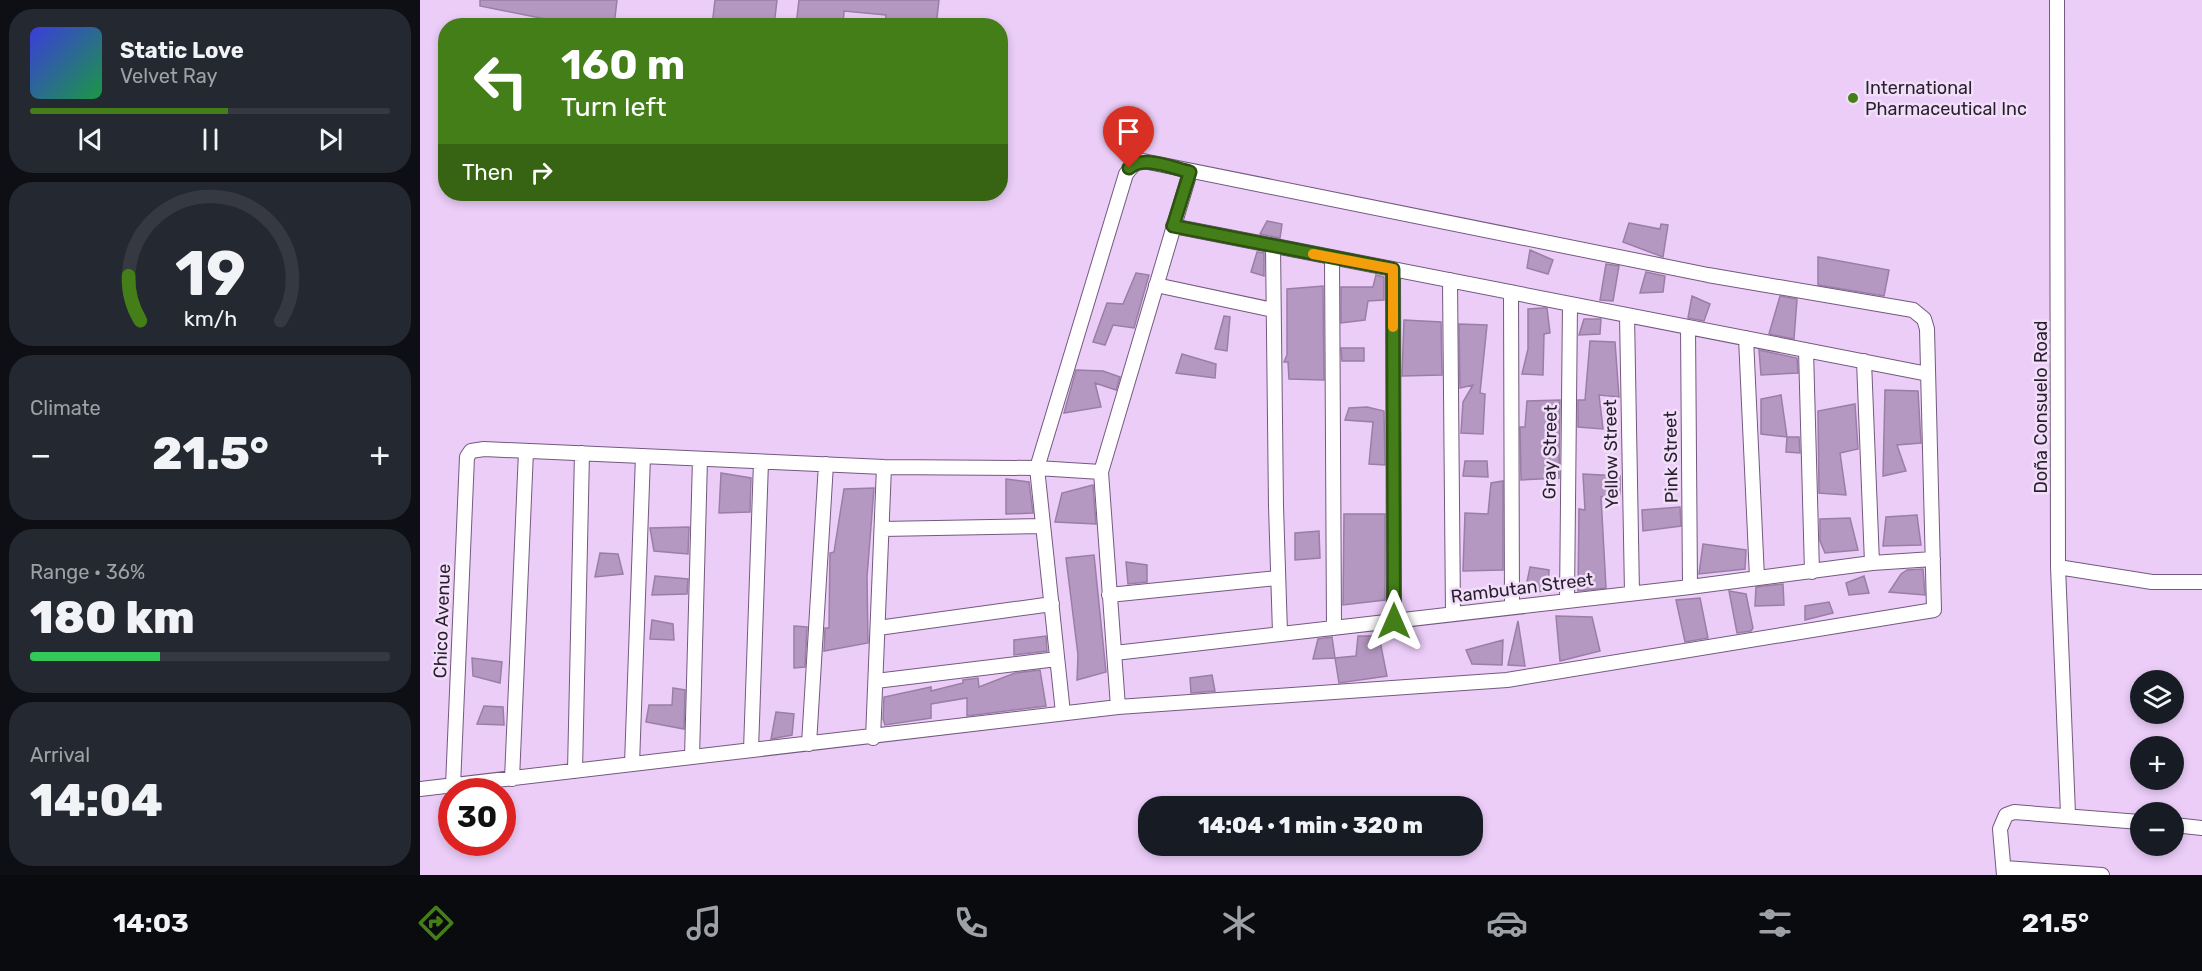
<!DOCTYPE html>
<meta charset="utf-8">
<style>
body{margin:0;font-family:Rubik,sans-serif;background:#242831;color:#f1f3f6;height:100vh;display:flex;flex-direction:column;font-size:22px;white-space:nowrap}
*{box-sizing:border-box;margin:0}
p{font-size:20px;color:#9ea1a6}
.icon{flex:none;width:33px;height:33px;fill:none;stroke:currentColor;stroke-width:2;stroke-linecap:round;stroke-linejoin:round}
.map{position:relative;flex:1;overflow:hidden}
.drawer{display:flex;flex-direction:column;gap:9px;padding:9px;background:#0d0f14;width:420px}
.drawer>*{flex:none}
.guide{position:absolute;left:18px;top:18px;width:570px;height:183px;border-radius:24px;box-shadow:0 3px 9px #0003;background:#447e18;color:#fff;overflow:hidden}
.buttons{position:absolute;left:1710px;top:670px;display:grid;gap:12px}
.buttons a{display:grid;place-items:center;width:54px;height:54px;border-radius:50%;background:#171b24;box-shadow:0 3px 9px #0003;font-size:30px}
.speed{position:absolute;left:18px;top:778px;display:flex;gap:12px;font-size:30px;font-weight:700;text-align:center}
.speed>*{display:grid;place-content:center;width:78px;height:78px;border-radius:50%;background:#171b24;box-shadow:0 3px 9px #0003;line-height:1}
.speed .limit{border:9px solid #d22;background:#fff;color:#111}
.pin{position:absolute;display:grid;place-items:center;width:51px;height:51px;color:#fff;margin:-62px -26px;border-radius:50% 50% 50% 0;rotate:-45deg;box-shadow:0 0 6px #0007}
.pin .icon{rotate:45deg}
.me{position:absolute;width:66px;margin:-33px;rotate:0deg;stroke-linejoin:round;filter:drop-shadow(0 0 4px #0008)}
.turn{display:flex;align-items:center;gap:21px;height:126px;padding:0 24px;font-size:27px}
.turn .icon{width:78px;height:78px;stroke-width:2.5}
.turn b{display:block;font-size:42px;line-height:51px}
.then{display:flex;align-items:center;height:57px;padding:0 24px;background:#0003;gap:12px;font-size:22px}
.big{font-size:45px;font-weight:800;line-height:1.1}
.drawer .tile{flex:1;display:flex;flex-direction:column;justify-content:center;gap:9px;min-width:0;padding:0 21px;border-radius:24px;background:#242831}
.drawer .dial{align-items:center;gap:0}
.dial svg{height:156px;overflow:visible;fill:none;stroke:#363941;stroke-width:7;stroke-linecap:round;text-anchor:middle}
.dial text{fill:#f1f3f6;stroke:none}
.song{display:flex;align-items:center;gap:18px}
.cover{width:72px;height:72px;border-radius:9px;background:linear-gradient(135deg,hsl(240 70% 55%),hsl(140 70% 35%))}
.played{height:6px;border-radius:3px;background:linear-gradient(90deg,#447e18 55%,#363941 55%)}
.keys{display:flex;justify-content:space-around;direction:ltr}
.heat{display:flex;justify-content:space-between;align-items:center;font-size:33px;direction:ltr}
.charge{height:9px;border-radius:4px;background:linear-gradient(90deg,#34c759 36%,#363941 0)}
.trip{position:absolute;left:718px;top:796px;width:345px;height:60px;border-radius:24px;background:#171b24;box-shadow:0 3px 9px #0003;font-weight:800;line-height:60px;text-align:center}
.tab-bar{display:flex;height:96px;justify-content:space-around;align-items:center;background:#090b0e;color:#9ea1a6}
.tab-bar .icon{width:42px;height:42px}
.tab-bar .current{color:#447e18}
.tab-bar b{font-size:27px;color:#f1f3f6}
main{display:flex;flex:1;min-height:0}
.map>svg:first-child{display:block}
.building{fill:#b498c1;stroke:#9a7ea6;stroke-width:1.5}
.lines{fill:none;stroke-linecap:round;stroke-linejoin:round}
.minor-casing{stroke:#74597f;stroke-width:16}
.minor{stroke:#fff;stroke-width:14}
.route-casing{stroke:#2c5210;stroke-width:15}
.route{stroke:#447e18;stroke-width:10}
.slow{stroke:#f59e0b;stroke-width:10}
.poi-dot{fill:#447e18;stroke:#f1dff9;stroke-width:2}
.labels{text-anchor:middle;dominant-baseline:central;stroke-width:5;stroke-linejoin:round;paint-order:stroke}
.poi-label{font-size:18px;fill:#2a1e2e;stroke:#f1dff9;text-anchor:start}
.street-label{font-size:18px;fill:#2a1e2e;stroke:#f1dff9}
</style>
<main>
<section class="drawer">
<div class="tile">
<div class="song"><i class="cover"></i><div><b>Static Love</b><p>Velvet Ray</p></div></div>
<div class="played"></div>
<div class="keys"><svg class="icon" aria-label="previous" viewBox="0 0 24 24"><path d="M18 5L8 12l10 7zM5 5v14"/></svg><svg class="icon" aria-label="pause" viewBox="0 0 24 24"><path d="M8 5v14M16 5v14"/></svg><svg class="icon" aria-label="next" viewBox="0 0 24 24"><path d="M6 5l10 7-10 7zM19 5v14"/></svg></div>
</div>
<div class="tile dial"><svg viewBox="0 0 100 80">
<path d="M14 69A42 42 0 1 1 86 69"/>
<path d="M14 69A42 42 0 0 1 8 46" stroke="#447e18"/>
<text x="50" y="56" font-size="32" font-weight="700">19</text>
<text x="50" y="72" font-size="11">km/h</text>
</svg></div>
<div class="tile"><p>Climate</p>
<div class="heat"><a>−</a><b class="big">21.5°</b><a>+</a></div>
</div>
<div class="tile"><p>Range · 36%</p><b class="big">180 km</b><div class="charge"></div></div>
<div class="tile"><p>Arrival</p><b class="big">14:04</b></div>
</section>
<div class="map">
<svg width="1782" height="875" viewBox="0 0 1782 875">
<rect width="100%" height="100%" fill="#ebcdf8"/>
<path class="building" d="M60 0H197L194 26H160L60 6Z
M295 0H357L354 26H292Z
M379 0H519L516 26H465L466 15 424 11 423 26H376Z
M847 221 862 224 860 238 840 234Z
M1209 223 1240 229 1241 224 1248 225 1243 257 1203 242Z
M1110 250 1133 260 1128 274 1107 268Z
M837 252 844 253V276L831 272Z
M1398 257 1469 270 1464 296 1398 285Z
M1186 264 1199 266 1193 301 1180 300Z
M1226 272 1245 276 1243 292 1220 293Z
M716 273 729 275 714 328 693 325 685 345 673 342 687 303 703 304Z
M956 275 964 277V300L948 301 945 320 921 323V287H953Z
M903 286 904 380 869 379 868 362H864L867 355V289Z
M1272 296 1290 304 1284 321 1268 318Z
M1360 296 1377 299 1374 339 1349 334Z
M1122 308H1127L1130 333 1124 334 1123 375 1102 374 1108 349V309Z
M804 316 810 317 807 351 795 349Z
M1164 319H1181L1180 334 1159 335Z
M984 320 1021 322 1022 375 982 376Z
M1039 324 1067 325 1060 393 1065 394 1063 434 1041 433 1043 402 1053 385 1040 388Z
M1170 341 1195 342 1199 397 1179 395 1183 429 1158 427V400H1165Z
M921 348H944V361H922Z
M1339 350 1377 358 1378 373 1341 375Z
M762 354 796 364 795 378 756 373Z
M656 370 683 371 700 377 696 390 675 383 681 407 644 413Z
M1465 390 1498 391 1501 443 1477 445 1486 471 1463 476Z
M1361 395 1367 437 1341 434V399Z
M1140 400 1139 478 1101 480 1100 427H1105L1107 401Z
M1435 404 1438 449 1420 453 1426 495 1399 493 1398 411Z
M947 407 964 411 965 465 949 464 953 422 925 420 929 408Z
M1367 437H1379L1380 453 1366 452Z
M1045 461H1067L1068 477 1043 476Z
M301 473 331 478 330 512 299 513Z
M1163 474 1200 476V494L1181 497 1186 588 1158 591 1159 509 1165 510Z
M586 479 609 482 613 513 586 514Z
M1083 481V570L1043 571 1045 513 1068 514 1071 483Z
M673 485 676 524 635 522 642 493Z
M454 488 447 577 448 643 404 651 405 628H409L410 553 414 552 424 489Z
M1260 507 1261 526 1223 531 1222 510Z
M924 514H965V600L923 605Z
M1497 515 1501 545 1463 546 1466 517Z
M1430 518 1438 550 1405 553 1400 541V519Z
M269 527 268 554 234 551 230 528Z
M899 531 900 558 875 560V533Z
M1283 544 1326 550 1325 569 1279 574Z
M180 553 198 554 203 574 175 577Z
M674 555 686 672 657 680 658 655 646 558Z
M706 562 727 565V582L708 584Z
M1110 567 1129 570 1128 591 1105 592Z
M1503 569 1505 595 1469 592 1481 574 1487 570Z
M235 576 268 579 267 594 232 595Z
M1444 576 1449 593 1429 595 1426 583Z
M1363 584 1364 605 1335 606 1336 587Z
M1309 591 1326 594 1333 628 1331 631 1317 633Z
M1280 598 1288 638 1265 642 1256 600Z
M1409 602 1413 613 1385 620V606Z
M1136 616 1172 617 1180 651 1140 661Z
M232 620 253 624 254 640 230 639Z
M1098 621 1105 666 1088 665Z
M374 626 387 627 385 667 374 668Z
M626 636 627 651 594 655V640Z
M938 636H959L967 676 919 683 915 658 936 656Z
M912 637 915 658 893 659 898 639Z
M1083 640 1082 665 1052 664 1046 650Z
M52 658 82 662 80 683 53 676Z
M620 670 626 706 547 716V698L511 704V718L465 725 463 719 464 697 511 687V691L543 683V680L558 678 559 687 595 673Z
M792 675 795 691 771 693 770 678Z
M253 688 265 690 264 729 226 722 229 705H252Z
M64 706 83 707 84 725 57 724Z
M356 712 374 714 372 735 351 739Z"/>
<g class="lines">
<g class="minor-casing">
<path id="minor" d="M1637 0 1638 567 1648 814
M753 226 1508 374
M853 246 856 506 860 633
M912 257 914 628
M973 269 974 621
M1030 280 1033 614
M736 285 853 310
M1091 292 1092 607
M1207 315 1212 593
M1268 327 1270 587
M1326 338 1337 578
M1386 350 1392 572
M1444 361 1452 563
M462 529 623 526
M1638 567 1732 582H1782
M689 595 857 578
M1147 601 1150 304
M458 628 632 604
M695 653 1270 587 1452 563 1513 559
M456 681 637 659
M698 707 681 472 770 172
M453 738 464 467
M389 744 406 464
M331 750 341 462
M272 757 280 459
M212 764 223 456
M155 771 162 453
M92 779 106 451
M33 786 47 457 51 451 64 449 464 467 617 468 681 472
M0 789 698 707 1087 680 1514 610 1507 329 1504 319 1493 310 1288 275 723 161 715 163 706 174 617 468 643 713
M1754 825 1782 828
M1584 868 1682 875
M1584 875 1580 829 1586 815 1594 812 1720 822"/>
</g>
<use href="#minor" class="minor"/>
</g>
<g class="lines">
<g class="route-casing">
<path id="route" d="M709 168C724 155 752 168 770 172L753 226 973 269 974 621"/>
</g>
<use href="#route" class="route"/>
<path class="slow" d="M893 254 973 269V327"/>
</g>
<circle class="poi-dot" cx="1433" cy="98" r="6"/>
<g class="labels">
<g class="poi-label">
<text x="1445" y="88">International<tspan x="1445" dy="21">Pharmaceutical Inc</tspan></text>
</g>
<g class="street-label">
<text transform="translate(1621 407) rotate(-90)">Doña Consuelo Road</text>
<text transform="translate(1130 452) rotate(-89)">Gray Street</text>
<text transform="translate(1191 454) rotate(-91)">Yellow Street</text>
<text transform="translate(1251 457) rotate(-91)">Pink Street</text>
<text transform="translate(1102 588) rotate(-7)">Rambutan Street</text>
<text transform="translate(22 621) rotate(-88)">Chico Avenue</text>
</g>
</g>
</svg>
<div class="buttons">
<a><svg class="icon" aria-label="layers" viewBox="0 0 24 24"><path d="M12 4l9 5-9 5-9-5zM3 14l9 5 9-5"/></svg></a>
<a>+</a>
<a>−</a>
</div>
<div class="speed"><div class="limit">30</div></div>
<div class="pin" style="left:709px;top:168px;background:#d93025"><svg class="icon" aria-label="arrive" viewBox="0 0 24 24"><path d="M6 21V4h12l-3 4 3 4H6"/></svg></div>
<svg class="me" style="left:974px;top:621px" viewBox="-20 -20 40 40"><path d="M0-17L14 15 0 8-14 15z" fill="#447e18" stroke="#fff" stroke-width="4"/></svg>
<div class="trip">14:04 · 1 min · 320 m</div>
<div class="guide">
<div class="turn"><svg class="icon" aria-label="left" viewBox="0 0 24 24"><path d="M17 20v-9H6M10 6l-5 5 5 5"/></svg><div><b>160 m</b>Turn left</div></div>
<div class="then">Then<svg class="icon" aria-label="right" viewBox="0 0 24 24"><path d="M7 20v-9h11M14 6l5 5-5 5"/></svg></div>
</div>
</div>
</main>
<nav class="tab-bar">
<b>14:03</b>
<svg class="icon current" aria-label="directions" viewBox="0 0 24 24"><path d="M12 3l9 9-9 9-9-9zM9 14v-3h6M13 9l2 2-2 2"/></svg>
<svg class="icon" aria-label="music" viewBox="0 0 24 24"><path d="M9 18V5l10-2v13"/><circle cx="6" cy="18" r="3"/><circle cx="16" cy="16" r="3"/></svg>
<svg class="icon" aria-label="phone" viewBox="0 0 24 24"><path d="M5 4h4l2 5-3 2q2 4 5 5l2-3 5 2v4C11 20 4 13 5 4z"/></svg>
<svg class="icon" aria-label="climate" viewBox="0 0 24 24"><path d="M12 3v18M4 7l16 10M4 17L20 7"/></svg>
<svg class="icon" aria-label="car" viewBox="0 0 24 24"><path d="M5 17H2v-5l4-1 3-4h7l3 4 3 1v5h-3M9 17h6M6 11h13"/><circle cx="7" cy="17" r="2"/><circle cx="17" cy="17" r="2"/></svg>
<svg class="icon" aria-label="filters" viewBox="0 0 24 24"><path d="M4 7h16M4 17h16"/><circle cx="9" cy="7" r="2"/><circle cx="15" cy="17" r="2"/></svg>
<b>21.5°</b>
</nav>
